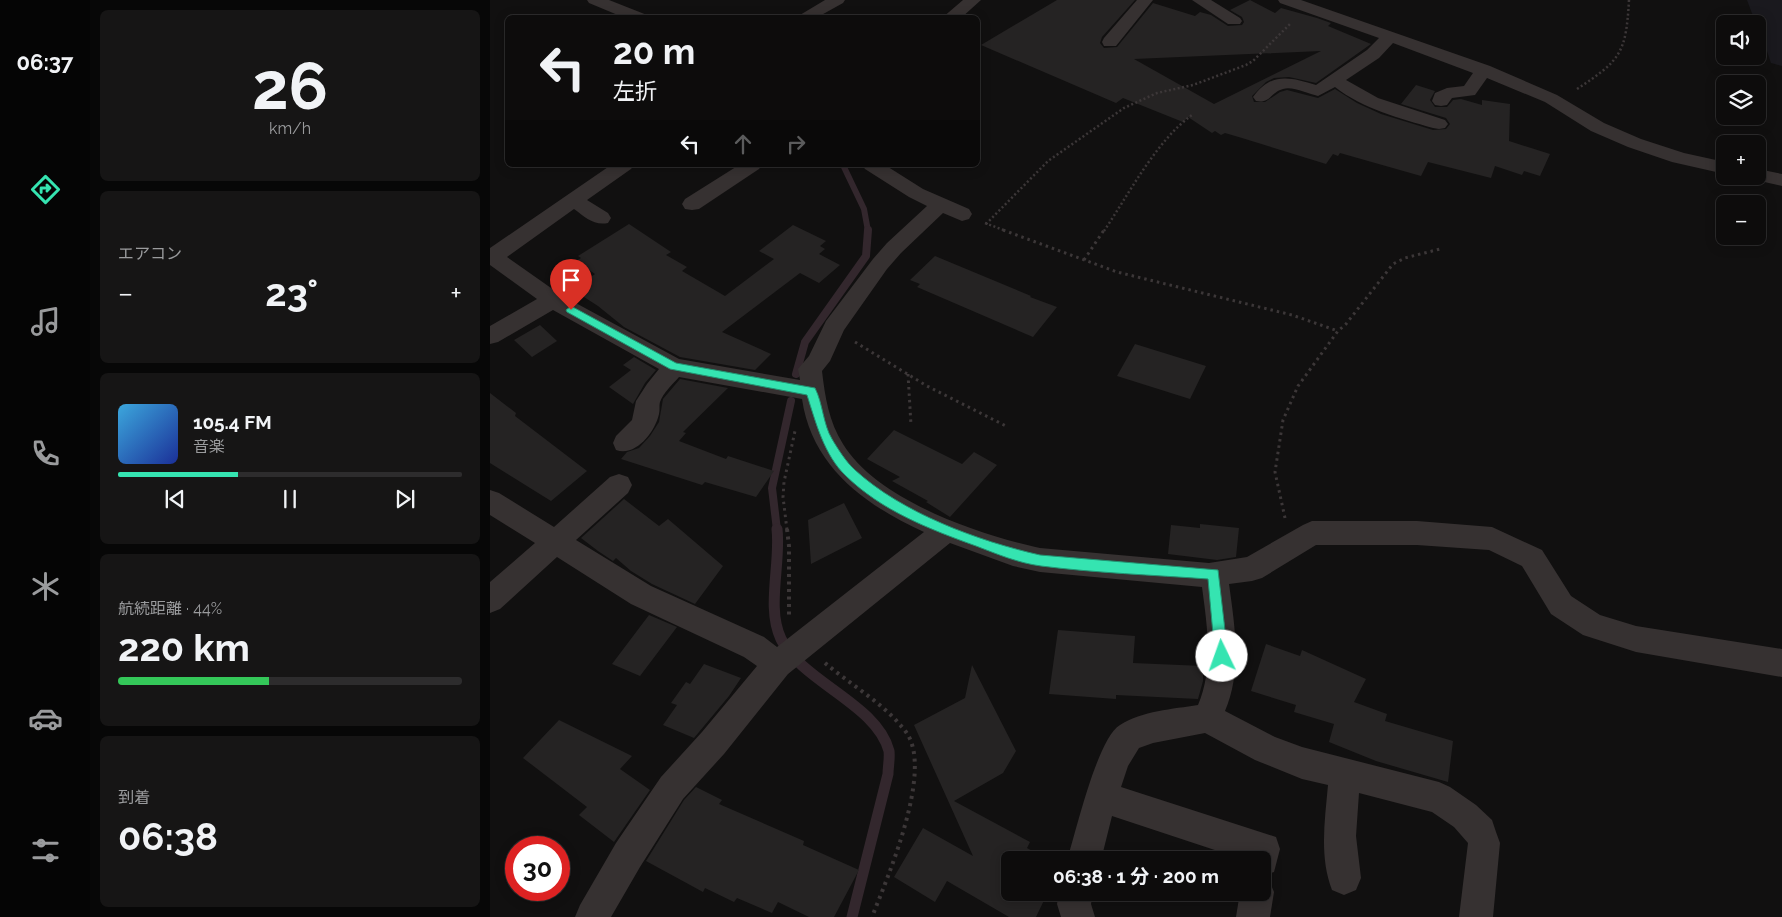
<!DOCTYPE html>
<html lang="ja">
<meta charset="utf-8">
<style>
body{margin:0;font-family:Raleway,"Noto Sans JP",sans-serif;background:#161515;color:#f1f3f6;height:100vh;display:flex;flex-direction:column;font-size:19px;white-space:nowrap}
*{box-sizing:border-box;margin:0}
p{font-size:16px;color:#9a9b9d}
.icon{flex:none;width:28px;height:28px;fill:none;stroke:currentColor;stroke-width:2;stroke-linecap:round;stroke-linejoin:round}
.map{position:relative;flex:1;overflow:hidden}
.drawer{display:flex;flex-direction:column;gap:10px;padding:10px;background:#070707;width:400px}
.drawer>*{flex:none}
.banner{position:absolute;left:15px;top:15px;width:475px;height:152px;border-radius:8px;box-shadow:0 2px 12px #0003,0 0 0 1px #2d2c2d;background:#0d0c0c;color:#f1f3f6;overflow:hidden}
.controls{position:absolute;left:1226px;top:15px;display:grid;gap:10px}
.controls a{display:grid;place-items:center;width:50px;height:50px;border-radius:8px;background:#0d0c0c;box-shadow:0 2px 12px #0003,0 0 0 1px #2d2c2d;font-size:25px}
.speed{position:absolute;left:15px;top:836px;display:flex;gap:10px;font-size:25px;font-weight:700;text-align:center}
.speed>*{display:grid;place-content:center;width:65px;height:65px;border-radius:50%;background:#0d0c0c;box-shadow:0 2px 12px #0003,0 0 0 1px #2d2c2d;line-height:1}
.speed .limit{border:8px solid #d22;background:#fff;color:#111}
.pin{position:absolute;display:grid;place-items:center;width:42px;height:42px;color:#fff;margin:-51px -21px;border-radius:50% 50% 50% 0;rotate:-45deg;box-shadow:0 0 5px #0007}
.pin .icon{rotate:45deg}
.me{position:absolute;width:55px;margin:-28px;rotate:357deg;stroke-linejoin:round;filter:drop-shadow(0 0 4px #0008)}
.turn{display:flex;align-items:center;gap:18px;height:105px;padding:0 25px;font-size:22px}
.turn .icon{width:65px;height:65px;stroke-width:2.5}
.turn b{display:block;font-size:35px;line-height:42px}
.lanes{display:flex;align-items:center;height:48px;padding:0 25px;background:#0003;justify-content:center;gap:25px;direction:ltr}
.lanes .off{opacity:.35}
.big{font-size:38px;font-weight:700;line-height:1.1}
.drawer .tile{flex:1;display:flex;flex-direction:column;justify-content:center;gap:8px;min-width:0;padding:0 18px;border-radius:8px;background:#161515}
.drawer .dial{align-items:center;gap:0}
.dial b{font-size:65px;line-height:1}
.song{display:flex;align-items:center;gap:15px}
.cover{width:60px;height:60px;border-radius:8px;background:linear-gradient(135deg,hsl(200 70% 55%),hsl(230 70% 35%))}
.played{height:5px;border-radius:2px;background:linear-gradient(90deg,#35e4b1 35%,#2d2c2d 35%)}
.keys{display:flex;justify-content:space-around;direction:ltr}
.heat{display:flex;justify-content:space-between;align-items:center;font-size:28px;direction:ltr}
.charge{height:8px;border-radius:4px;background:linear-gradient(90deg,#34c759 44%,#2d2c2d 0)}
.trip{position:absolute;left:511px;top:851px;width:270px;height:50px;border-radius:8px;background:#0d0c0c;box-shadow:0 2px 12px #0003,0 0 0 1px #2d2c2d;font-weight:700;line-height:50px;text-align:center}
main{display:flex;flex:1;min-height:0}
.tabs{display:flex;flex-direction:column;width:90px;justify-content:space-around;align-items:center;background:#050505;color:#9a9b9d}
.tabs .icon{width:35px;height:35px}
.tabs .selected{color:#35e4b1}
.tabs b{font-size:22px;color:#f1f3f6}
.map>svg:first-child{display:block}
.green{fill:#1a191e}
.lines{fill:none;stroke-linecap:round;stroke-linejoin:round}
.stream-far2{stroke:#33272d;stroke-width:6}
.stream-far1{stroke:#33272d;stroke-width:8}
.stream{stroke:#33272d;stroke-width:11}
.building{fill:#252323;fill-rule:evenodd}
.path-far2{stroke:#3c3738;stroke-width:2.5;stroke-dasharray:2 2.5;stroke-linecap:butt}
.path-far1{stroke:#3c3738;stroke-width:3;stroke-dasharray:2.5 4;stroke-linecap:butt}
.path{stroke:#3c3738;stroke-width:4;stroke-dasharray:3 4.5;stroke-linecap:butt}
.minor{fill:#363131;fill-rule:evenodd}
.route{fill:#35e4b1;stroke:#229473}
</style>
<main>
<nav class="tabs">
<b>06:37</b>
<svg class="icon selected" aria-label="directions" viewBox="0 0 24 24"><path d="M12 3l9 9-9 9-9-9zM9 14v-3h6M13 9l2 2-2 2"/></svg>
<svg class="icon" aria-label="music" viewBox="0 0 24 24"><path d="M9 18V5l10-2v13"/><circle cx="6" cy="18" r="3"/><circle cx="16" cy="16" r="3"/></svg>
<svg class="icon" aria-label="phone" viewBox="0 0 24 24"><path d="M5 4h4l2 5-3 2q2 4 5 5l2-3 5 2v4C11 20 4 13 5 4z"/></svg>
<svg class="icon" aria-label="climate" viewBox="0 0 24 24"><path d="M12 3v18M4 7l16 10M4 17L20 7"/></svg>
<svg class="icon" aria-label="car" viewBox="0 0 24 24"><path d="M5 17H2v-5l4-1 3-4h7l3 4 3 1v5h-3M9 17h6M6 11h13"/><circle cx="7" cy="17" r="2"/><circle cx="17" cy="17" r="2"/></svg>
<svg class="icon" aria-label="filters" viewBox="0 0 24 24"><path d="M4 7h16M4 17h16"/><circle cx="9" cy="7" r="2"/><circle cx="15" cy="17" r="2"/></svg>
</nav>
<section class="drawer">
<div class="tile dial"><b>26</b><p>km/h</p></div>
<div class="tile"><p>エアコン</p>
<div class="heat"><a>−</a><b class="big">23°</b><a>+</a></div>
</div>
<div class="tile">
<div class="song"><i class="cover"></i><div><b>105.4 FM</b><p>音楽</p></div></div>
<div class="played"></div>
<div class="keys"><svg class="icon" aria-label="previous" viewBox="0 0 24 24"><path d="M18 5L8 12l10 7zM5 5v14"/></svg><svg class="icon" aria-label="pause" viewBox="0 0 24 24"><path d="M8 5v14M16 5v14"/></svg><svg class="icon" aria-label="next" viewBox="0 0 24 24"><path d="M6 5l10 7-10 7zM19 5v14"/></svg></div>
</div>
<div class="tile"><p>航続距離 · 44%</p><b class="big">220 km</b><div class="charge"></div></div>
<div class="tile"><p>到着</p><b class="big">06:38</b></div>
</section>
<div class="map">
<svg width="1292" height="917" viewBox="0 0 1292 917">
<rect width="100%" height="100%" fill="#111010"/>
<path class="green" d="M1257 0H1292V66L1281 63 1268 24H1266Z"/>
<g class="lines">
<path class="stream-far2" d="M353 165 374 209 378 231"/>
<path class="stream-far1" d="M306 374 315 342 376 256 378 230
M287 530 282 488 301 401"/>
<path class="stream" d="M287 529C291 563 276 608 291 639 312 682 387 704 399 751 400 758 398 767 398 774L362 917"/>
</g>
<path class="building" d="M567 0H645L612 37 610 43 614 48 627 47 663 3 705 16 710 12 721 15 738 26 752 25 754 22 752 17 740 10 760 0 785 13 791 8 827 18 841 23 838 26 881 44 826 83 799 77 784 78 776 82 762 96 764 102H775L790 92 797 90 828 98 845 89 867 103 891 114 943 130 956 129 960 124 956 118 911 104 926 85 945 91 940 100 945 107H957L963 100 971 99 992 105V100L1020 104 1019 141 1060 154 1050 176 1034 171 1032 175 1005 166 1001 178 938 162 931 176 850 153 848 156 843 154 836 164 752 138 735 133 731 135 725 131 722 133 698 117 693 122 633 98 626 103 491 45ZM831 51 724 104 644 59Z
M139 224 181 252 176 255 197 267 192 271 235 296 284 259 269 251 303 225 336 241 330 246 335 249 329 254 350 265 329 283 310 273 232 332 281 354 265 370 190 357 134 327 108 306 83 290 105 274 86 261 91 258 88 256Z
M445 256 541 296 540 297 567 307 543 337 427 287 430 284 420 280Z
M50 325 67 341 42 357 24 340Z
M645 344 716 366 700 399 627 376Z
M144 357 166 370 155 383 143 404 119 387 141 370 133 365Z
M190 379 238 388 193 432 196 433 189 441 236 459 238 456 284 471 266 497 215 482 212 485 131 459 137 452 149 448 160 436 169 422 173 399Z
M0 393 26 413 25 416 97 471 61 501 0 463Z
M404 430 472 464 484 452 507 465 460 517 436 502 438 501 402 481 410 477 377 459Z
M134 499 169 526 178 519 233 566 205 604 162 584 141 571 126 558 123 561 108 551 91 538Z
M354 503 372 538 321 564 318 520Z
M710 524 749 528 746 557 727 560 678 554 681 525 710 528Z
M159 615 187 627 150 676 122 664Z
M568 630 645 636 643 663 713 666V681L708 699 626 695V699L559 694Z
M776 644 810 656 812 650 876 679 864 702 897 714 895 721 963 741 958 782 886 761 839 742 844 724 804 712 806 705 761 691Z
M214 664 251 678 239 696 204 738 173 725 187 705 181 703 196 682 200 684Z
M482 665 526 751 513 773 464 801 540 842 537 848 558 860H520V892H558L546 917H519L457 881 445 902 404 877 433 828 483 856 424 725 475 698Z
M69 720 142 756 130 769 160 790 124 842 89 815 97 807 33 758Z
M206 787 232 800 229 804 314 841 313 845 369 870 344 917H319L288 902 282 913 247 898 244 902 215 888 213 892 156 861 194 800Z"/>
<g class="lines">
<path class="path-far2" d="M1087 89C1131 60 1136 53 1139 0
M495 223 516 231
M496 224 558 161 634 108 667 93 703 85 756 65 763 61 801 23
M614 231C639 194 666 141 702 115"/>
<path class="path-far1" d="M513 230 627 272 802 315 848 331
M594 260 614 230
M365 342 437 386 518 427
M418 374 421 425
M795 518 785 472 793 420 808 386 848 331 856 324 903 264 915 258 950 249
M297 530 293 497 294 482 305 431"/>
<path class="path" d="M297 529 299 546V618
M335 663C361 685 395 704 416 732 444 770 398 876 382 917"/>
<path class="minor" d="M97 0H119L157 15 159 18H135L99 3Z
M335 0H355L353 3 326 18H305Z
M473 0H491L471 18H452Z
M647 0H663L626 46H614L612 42 614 38Z
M702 0H721L750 18 752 21 750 24H738Z
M788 0H811L1000 66 1067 95 1114 123 1151 139 1194 153 1235 162V174L1182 162 1138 147 1101 131 1055 102 997 78 985 95 962 98 957 105 951 106 945 105 942 101 945 93 957 88 974 86 983 73 903 43 889 58 856 80 888 98 955 120 958 124 955 128 949 129 943 128C909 118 873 109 845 87L828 96C818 94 803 86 793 89 781 92 780 104 766 101L763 97C781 72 800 77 826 85L877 50 889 38 790 3Z
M121 165H144L141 169 97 200 118 213 121 218 118 223C104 226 95 217 84 209L17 257 71 295 189 359 310 380 308 369 319 356 336 321 383 259 397 243 437 206 419 197 375 169 372 165H395L433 189 479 209 482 214 479 219 472 221 453 213 411 253 397 269 354 330 340 361 332 371C335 397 339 422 353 444 387 500 489 535 550 548L719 563 757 557 813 525 822 521H927L1002 527 1052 550 1081 596 1110 615 1146 626 1292 649V677L1146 652 1093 635 1061 614 1032 566 999 550 927 545H826L772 578 762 581 739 584C745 627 752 671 735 711L785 737 812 747 949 782 960 787 986 805 1002 820 1006 832 1010 843 1003 917H969L978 843 964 827 942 812 869 793 866 836 871 878 866 890 854 895 842 890C829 857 835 819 838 785L812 779 765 760 715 733 663 743 649 748 638 766 631 787 786 837 790 849 784 872 772 876V860H755L622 816 611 860H577C586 832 607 739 630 725 652 711 683 709 708 705 724 668 717 625 712 587L550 572 523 566 460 543 298 674 234 754 193 799 150 867 121 917H85L90 905 126 843 171 777 212 732 267 666 254 657 141 604 67 557 10 609 0 613V582L45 543 0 515V490L9 493 64 527 120 477 129 474 138 477 142 485 138 493 86 540 161 586 274 637 287 647 434 532C375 505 322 467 312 399L189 377C183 384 173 393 170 402 169 405 170 410 169 414 165 432 146 457 126 450L123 443 126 436 142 420 146 401 157 384 169 369 63 310 8 342 0 344V326L47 299 0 265V248Z
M249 165H272L269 169 209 209 202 210 195 209 192 204 195 199Z
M1268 169 1292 174V186L1261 179 1259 176H1268Z
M772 877 779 880 784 892 780 917H746L750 892H772Z
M569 892H603L601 904 605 917H571L567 904Z"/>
</g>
<path class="route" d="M81 306 186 363 325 388C333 404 333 424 342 439 348 449 356 462 365 470 412 513 488 541 550 555L728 570 738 656 736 660 732 662 727 660 725 656 718 579C663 575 606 573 551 566 528 563 507 554 486 546 439 529 392 511 356 476 334 455 326 423 317 395L180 369 77 312 76 310Z"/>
</svg>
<div class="controls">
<a><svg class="icon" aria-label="sound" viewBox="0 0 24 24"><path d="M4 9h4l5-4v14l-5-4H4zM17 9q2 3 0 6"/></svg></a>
<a><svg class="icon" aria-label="layers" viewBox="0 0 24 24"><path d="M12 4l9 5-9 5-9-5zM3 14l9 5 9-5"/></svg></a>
<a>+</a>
<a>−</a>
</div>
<div class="speed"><div class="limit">30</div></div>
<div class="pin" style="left:81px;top:310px;background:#d93025"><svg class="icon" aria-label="arrive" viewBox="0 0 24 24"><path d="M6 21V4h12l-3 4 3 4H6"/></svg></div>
<svg class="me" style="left:732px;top:656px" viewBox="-20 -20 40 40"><circle r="19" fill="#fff"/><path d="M0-13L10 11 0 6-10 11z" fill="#35e4b1"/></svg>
<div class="trip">06:38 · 1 分 · 200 m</div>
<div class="banner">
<div class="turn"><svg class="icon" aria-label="left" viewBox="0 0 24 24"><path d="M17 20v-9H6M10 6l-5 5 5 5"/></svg><div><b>20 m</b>左折</div></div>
<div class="lanes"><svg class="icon" aria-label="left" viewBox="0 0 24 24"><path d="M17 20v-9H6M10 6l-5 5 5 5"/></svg><svg class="icon off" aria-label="ahead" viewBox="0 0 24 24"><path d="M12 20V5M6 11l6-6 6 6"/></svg><svg class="icon off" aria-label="right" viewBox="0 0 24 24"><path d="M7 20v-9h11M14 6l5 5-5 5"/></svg></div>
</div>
</div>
</main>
